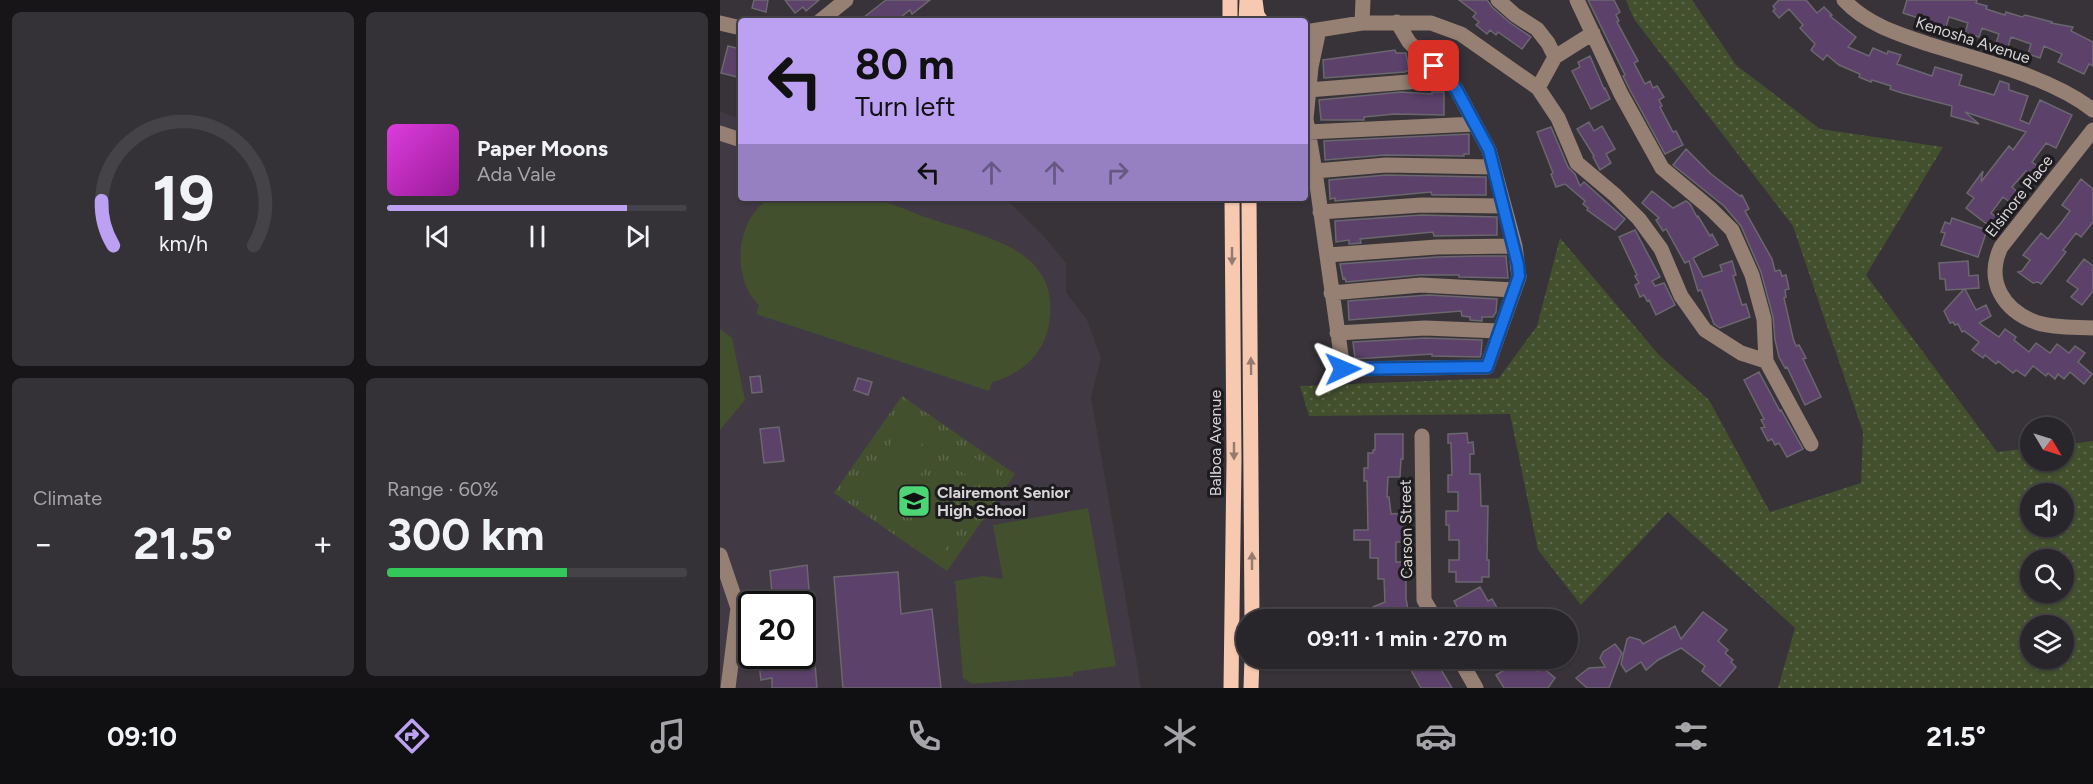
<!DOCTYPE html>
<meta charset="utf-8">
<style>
body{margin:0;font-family:Figtree,sans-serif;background:#353237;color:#f1f3f6;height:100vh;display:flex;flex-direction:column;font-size:22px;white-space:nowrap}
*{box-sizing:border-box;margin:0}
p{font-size:20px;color:#a5a5a9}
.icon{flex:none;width:33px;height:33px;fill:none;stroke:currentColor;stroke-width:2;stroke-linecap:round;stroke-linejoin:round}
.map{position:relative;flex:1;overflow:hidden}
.side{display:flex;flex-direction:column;gap:12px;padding:12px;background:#171518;width:720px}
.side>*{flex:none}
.hud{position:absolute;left:18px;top:18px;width:570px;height:183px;border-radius:6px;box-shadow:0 2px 4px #0004,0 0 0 2px #454347;background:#bca0f2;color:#111;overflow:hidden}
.needle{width:39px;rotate:128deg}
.controls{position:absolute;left:1300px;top:417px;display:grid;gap:12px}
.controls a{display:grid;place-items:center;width:54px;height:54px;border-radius:50%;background:#29262b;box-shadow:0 2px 4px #0004,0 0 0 2px #454347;font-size:30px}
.speed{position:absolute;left:18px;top:591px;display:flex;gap:12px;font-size:30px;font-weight:700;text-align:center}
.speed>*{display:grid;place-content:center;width:78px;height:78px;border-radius:50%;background:#29262b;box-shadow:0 2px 4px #0004,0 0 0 2px #454347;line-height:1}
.speed .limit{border:3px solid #111;border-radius:9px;background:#fff;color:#111}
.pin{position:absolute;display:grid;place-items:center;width:51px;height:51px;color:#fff;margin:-26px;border-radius:12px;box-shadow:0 3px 9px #0006}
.me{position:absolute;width:66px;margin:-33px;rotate:89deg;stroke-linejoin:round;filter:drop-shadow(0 0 4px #0008)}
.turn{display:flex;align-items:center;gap:21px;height:126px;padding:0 18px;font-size:27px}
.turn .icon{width:78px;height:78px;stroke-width:2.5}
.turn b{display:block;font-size:42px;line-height:51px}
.lanes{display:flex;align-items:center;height:57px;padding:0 18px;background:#0003;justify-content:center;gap:30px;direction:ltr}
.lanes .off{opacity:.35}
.big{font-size:45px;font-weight:700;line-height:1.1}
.side .widget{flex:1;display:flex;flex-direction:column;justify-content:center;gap:9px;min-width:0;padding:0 21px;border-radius:9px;background:#353237}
.side .dial{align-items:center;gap:0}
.dial svg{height:156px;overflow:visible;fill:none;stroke:#454347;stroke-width:7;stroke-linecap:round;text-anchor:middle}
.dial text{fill:#f1f3f6;stroke:none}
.song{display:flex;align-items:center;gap:18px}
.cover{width:72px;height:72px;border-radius:9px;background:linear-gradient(135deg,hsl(300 70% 55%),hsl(300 70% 35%))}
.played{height:6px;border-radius:3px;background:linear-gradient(90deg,#bca0f2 80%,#454347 80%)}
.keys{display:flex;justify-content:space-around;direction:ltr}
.heat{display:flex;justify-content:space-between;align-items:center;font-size:33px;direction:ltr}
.charge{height:9px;border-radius:4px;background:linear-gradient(90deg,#34c759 60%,#454347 0)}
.side .tiles{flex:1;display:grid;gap:12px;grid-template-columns:repeat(2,1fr)}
.trip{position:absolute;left:516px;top:609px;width:342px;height:60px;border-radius:30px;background:#29262b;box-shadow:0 2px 4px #0004,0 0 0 2px #454347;font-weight:700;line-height:60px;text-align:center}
.tabs{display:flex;height:96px;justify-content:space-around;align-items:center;background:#100f11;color:#a5a5a9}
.tabs .icon{width:42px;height:42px}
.tabs .current{color:#bca0f2}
.tabs b{font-size:27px;color:#f1f3f6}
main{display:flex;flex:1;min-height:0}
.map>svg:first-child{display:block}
.built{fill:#413a45;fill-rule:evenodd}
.grass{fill:url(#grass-dots);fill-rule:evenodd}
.park{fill:url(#park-tufts)}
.pitch{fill:#42502e}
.building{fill:#5c416b;stroke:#6b676e;stroke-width:1.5}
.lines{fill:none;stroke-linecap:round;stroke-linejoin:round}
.minor{stroke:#967f73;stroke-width:15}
.major{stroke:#f7c9b0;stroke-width:15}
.oneway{fill:#957b6e}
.route-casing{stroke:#114b97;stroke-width:15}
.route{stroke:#1a73e8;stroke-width:10}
.labels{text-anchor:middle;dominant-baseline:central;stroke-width:6;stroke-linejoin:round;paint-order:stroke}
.street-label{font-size:16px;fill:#d7d5d8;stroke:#1d1b1e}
.poi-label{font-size:16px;font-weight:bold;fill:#d7d5d8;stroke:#1d1b1e;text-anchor:start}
</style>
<main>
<section class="side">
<div class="tiles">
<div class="widget dial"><svg viewBox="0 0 100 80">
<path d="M14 69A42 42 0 1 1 86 69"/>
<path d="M14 69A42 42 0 0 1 8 46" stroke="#bca0f2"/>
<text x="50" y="56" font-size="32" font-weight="700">19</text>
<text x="50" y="72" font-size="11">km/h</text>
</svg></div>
<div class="widget">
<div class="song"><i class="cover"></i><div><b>Paper Moons</b><p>Ada Vale</p></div></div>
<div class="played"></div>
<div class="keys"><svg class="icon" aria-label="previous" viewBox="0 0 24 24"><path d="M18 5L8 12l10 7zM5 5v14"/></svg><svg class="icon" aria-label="pause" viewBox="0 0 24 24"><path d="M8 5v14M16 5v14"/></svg><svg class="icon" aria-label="next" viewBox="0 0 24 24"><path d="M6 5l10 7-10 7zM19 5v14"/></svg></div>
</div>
<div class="widget"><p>Climate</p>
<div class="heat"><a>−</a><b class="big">21.5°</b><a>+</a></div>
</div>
<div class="widget"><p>Range · 60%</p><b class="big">300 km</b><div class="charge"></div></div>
</div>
</section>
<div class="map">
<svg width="1373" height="688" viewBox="0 0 1373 688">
<defs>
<pattern id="grass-dots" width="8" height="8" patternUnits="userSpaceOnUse" patternTransform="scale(1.5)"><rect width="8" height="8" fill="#42502e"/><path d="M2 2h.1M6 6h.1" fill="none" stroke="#5d684c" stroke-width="1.8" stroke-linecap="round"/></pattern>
<pattern id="park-tufts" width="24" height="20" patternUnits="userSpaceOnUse" patternTransform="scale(1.5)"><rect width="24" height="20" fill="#42502e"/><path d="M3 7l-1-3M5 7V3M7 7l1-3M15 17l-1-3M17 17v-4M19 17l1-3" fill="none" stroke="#5d684c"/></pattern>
</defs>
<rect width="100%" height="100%" fill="#373339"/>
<path class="built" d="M0 111 21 120V198H285L322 234 346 263V292L367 320 381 358 371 397 421 688H0ZM32 604H82V656H32Z"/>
<path class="grass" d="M906 0H972L1016 65 1100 129 1223 147 1146 275 1277 452 1311 448V460H1344V445L1373 441V688H1058L1075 628 948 512 861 605 818 550 790 414 589 416 580 386 779 378 817 326 840 238 939 355 989 400 1050 512 1141 483 1143 432 1073 226 914 19ZM1311 494H1344V526H1311ZM1311 560H1344V592H1311ZM1311 626H1344V658H1311Z"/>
<path class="park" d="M182 396 295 474 227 571 114 493Z"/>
<path class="pitch" d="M50 198C82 198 114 195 146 198 164 199 193 213 211 219 265 237 342 249 329 324 324 355 301 374 272 382L269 391 36 314 39 305C35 301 30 296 28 290 13 260 20 217 50 198Z
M0 329 12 338 25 400 0 430Z
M192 413 226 437 215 453 181 429Z
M177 435 211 459 200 475 166 451Z
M244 450 278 474 267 489 233 466Z
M161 457 195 481 184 497 150 473Z
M229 472 263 496 252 512 218 488Z
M146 479 180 503 169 519 135 495Z
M213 494 247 518 236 533 202 510Z
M368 508 396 666 353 672V676L252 684 243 678 235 581 263 576 283 579 273 525Z
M198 516 232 540 221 555 187 531Z"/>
<path class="building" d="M34 0H48L46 12 32 8Z
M65 0H99L86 11 83 7 75 13Z
M166 0H210L192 14 190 10 176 21H139Z
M739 0H767L772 7 789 22 811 37 802 49 778 32 776 35 770 30 767 34 756 25 759 22 753 17 756 13Z
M868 0H894L900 12 896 15 899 21 897 22 918 61 914 63 925 84 930 81 933 88 937 86 944 97 939 100 942 106 940 107 953 132 956 131 963 145 945 154 910 90 903 76 905 75Z
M1059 0H1086L1097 13 1104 7 1112 15 1110 16 1136 37 1128 47 1149 56 1153 48 1167 54 1168 51 1181 55 1177 64 1212 76 1215 67 1242 75 1239 85 1274 95 1280 81 1289 84V90L1308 96 1300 120 1309 124 1320 100 1352 115 1336 148 1326 143 1312 162 1319 167 1313 176 1306 171 1292 187 1300 194 1292 204 1283 197 1271 213 1279 219 1272 228 1246 208 1254 198 1247 193 1263 171 1261 182 1289 146 1293 150 1306 132 1245 112 1259 124 1231 116 1232 106 1182 93 1170 89 1171 86 1152 80 1151 82 1139 77 1140 74 1119 65 1107 55 1103 60 1091 50 1095 44 1080 28 1083 25 1069 9 1059 18 1053 11 1055 9 1053 6Z
M1187 0H1257L1256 3 1267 6 1266 9 1285 15 1286 12 1302 17 1305 15 1332 22 1331 23 1353 27 1351 31 1373 42V66L1369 64 1364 74 1338 62 1342 54 1324 46 1320 58 1308 54 1311 44 1291 37 1288 47 1276 43 1279 34 1262 28 1259 37 1245 33 1248 23 1229 17 1226 27 1183 13Z
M8 46 21 49V78L1 73Z
M675 50 676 53H686L689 70 685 72 604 78 603 60Z
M870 56 884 89 885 88 890 99 871 109 852 71 860 67 858 62Z
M681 92 712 94V92H724V115L675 114 644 117V120H601L599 100Z
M869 122 874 131 882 126 895 149 886 154 891 163 880 170 873 157 874 156 857 129Z
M831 127 848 167 855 174 860 186 864 182 905 219 895 230 867 210 868 208 863 204 865 201 845 184 836 187 831 174 833 173 817 132Z
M749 134V154H744V156L665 155 605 160 604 141Z
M966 149 991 174 1020 196 1022 195 1029 209 1025 211 1052 259 1055 271 1060 270 1062 276 1066 275 1069 289 1065 290 1066 297 1064 298 1073 338 1076 346 1079 345 1086 358 1083 359 1101 397 1085 405 1067 367 1065 368 1059 357 1055 340 1053 317 1041 272 1021 226 1004 206 953 165Z
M666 175 766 177V195H712L711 192 615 201V198L610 199 609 180Z
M1361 179 1373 189V222L1361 237 1356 233 1343 250 1346 252 1321 284 1318 282 1313 283 1298 272 1302 271 1310 260 1303 255 1321 233 1328 239 1341 223 1350 211 1342 205Z
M932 191 953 208 966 201 970 204 977 217 978 216 990 236 992 234 998 245 973 258 983 277 1002 271 1000 265 1012 261 1016 275 1013 276 1022 305 1026 304 1030 317 1000 328 994 324 981 290 978 291 969 261 965 263 946 229 943 231 936 220 939 218 922 203Z
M702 215 777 217V235L714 236 713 232 640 239 641 243 629 244V240L616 242 615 221Z
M1232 218 1267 230 1258 257 1221 245 1225 233 1221 232 1225 222 1230 224Z
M915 230 940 277 932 281 935 286 944 283 955 305 936 315 929 300 927 301 924 295 920 297 915 285 919 283 915 276 917 275 899 237Z
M758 256H786L788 278 739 277V275H700L626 282 625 278 623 279 620 264 717 257Z
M1364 259 1373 266V291L1362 305 1351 297 1358 289 1347 281Z
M1248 261 1249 276 1258 275 1259 288 1245 289 1256 310 1266 305 1271 316 1259 323 1279 337 1285 329 1296 337 1294 340 1309 352 1316 343 1330 353 1337 344 1349 353 1355 346 1365 353 1358 362 1372 374 1364 384 1350 372 1344 379 1338 374 1335 379 1328 373 1326 376 1313 366 1305 376 1296 370 1293 373 1278 361 1276 364 1265 355 1263 358 1252 350 1259 342 1244 331 1242 332 1238 324 1235 325 1233 322 1230 323 1224 311 1244 289 1226 290 1225 279H1220L1219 263Z
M709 295 777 299 776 312 773 317H762V321L750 320V317L742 316 741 311 629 320 628 301Z
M705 338 762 340 761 354 760 357 712 356V354L635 359 633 342Z
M1039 372 1060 411 1061 410 1083 449 1067 457 1059 443 1055 445 1052 439 1048 441 1041 428 1045 427 1041 420 1044 419 1024 380Z
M40 376 42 392 32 393 30 377Z
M138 378 152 382 148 395 134 390Z
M59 427 64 461 44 463 40 429Z
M747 433 748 443 753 442 754 454H750V474H760L761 506H768L767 560H769V577H762V582H736V572H729V560H739V540H729V525H726V511H738V492H728V475H732L731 443H728V434Z
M655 434H683V459H681L680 477H668L667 497H669L671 514 684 513 686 542H676V562H686V599L690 620H668L666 613 656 616 653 607 665 602 664 579H658V558H650V540H634V530H648L647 481H644V468H648V453H653V450H655Z
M87 565 97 688H52V678L41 680 38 656H82V604H53L50 571Z
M178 572 181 614 212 609 221 688H123L114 577Z
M760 587 768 601 772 599 784 620H744L734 601Z
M983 612 1007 630 998 641 1008 650 1005 653 1013 660 1011 662 1016 667 1000 686 982 671 985 666 961 648 938 660 926 670 921 662 906 672 901 664 907 639 910 637 920 640 923 644 955 626 961 639Z
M895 644 902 653 889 688H867L856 678 869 668 885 667 880 658 883 652Z
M684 658H714L732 688H701Z
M779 658H811L818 671 822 667 835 678 828 688H784L776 675 786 669Z"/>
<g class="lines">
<path class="minor" d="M778 0 795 15 817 29 828 43 835 57 818 88
M857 0 901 94 942 168 991 209 1012 230 1032 275 1044 319 1046 361
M1124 0C1146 24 1178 34 1208 44 1261 61 1329 76 1373 110
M100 21 126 0
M0 23 21 28
M642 23 643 0
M599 30 591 67 586 119 595 171 623 369 767 367 799 277 795 246 769 150 736 89 689 42 677 22
M585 32 642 23H711L741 34 818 88 838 118 857 163 895 195 919 219 941 249 961 296 985 330 1021 353 1046 361 1091 444
M835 57 873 33
M588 90 726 79
M1373 130 1281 247C1265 281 1283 311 1318 323 1335 328 1355 327 1373 328
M588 132 755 124
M0 133 21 140
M595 171 666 165 773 167
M600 212 702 205 783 206
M608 255 717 247 795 246
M611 293 701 285 794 290
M617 333 705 328 779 331
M702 436 704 600 716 620
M0 555 18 608 8 688
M739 658 756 688"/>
<path class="major" d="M535 0 537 15 541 21
M510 21V0
M526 21 527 0
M529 198 532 620
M511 688 514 460 512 198
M531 688 532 658"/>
</g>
<defs><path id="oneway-solid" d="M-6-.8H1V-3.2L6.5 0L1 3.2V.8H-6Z" transform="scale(1.5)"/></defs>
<g class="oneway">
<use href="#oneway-solid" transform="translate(512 256) rotate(90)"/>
<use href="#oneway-solid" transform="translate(531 366) rotate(-91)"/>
<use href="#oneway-solid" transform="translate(514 451) rotate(90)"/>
<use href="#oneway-solid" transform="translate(532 561) rotate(-90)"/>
</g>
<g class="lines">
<g class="route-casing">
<path id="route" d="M623 369 767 367 799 276 798 265 769 150 736 89 714 66"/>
</g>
<use href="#route" class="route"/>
</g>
<defs>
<g id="school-square" transform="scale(1.725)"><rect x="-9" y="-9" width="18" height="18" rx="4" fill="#4cd676" stroke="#1d1b1e"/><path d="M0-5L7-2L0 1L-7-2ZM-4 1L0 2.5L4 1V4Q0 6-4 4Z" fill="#111"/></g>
</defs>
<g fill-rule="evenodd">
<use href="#school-square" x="194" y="501"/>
</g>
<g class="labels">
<g class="street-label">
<text transform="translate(1253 40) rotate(18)">Kenosha Avenue</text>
<text transform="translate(1299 196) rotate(-52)">Elsinore Place</text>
<text transform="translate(495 443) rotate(-90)">Balboa Avenue</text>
<text transform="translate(686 529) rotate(-91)">Carson Street</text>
</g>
<g class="poi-label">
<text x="217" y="492">Clairemont Senior<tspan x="217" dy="18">High School</tspan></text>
</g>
</g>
</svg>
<div class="controls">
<a><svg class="needle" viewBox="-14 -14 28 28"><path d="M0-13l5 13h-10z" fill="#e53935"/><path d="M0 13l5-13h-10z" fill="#a5a5a9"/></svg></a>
<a><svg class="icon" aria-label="sound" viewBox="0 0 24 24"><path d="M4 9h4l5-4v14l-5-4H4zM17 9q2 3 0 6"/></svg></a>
<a><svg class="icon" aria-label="search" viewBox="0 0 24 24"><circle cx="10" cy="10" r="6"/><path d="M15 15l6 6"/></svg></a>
<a><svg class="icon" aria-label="layers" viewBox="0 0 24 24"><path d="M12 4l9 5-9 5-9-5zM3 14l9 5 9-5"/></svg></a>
</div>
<div class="speed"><div class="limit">20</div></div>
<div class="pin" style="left:714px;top:66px;background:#d93025"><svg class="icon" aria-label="arrive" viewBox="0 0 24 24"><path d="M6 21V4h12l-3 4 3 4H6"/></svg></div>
<svg class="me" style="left:623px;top:369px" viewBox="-20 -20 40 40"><path d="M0-17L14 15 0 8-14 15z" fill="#1a73e8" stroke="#fff" stroke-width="4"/></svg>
<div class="trip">09:11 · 1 min · 270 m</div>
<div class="hud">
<div class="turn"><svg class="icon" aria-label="left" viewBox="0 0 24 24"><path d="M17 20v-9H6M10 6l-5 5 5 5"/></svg><div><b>80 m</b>Turn left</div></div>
<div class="lanes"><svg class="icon" aria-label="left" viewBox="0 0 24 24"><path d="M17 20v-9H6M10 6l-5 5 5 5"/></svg><svg class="icon off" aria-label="ahead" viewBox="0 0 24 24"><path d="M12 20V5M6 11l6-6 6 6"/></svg><svg class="icon off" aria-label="ahead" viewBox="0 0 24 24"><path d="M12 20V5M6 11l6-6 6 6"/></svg><svg class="icon off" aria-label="right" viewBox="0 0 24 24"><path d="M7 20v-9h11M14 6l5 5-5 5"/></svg></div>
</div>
</div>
</main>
<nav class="tabs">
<b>09:10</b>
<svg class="icon current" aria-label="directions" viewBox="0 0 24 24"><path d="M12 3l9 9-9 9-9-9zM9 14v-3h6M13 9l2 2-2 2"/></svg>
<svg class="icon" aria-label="music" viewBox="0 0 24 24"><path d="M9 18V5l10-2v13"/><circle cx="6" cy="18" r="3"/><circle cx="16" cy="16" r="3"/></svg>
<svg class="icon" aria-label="phone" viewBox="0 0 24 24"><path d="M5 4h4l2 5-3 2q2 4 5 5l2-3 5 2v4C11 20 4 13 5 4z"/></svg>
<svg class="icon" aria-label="climate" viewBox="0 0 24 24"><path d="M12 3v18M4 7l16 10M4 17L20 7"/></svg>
<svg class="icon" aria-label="car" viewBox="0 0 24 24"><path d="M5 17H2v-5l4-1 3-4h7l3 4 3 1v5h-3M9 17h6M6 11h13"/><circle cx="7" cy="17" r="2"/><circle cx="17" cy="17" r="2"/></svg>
<svg class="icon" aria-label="filters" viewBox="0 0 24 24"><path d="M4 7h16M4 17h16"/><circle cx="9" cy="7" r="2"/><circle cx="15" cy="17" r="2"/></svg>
<b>21.5°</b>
</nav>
